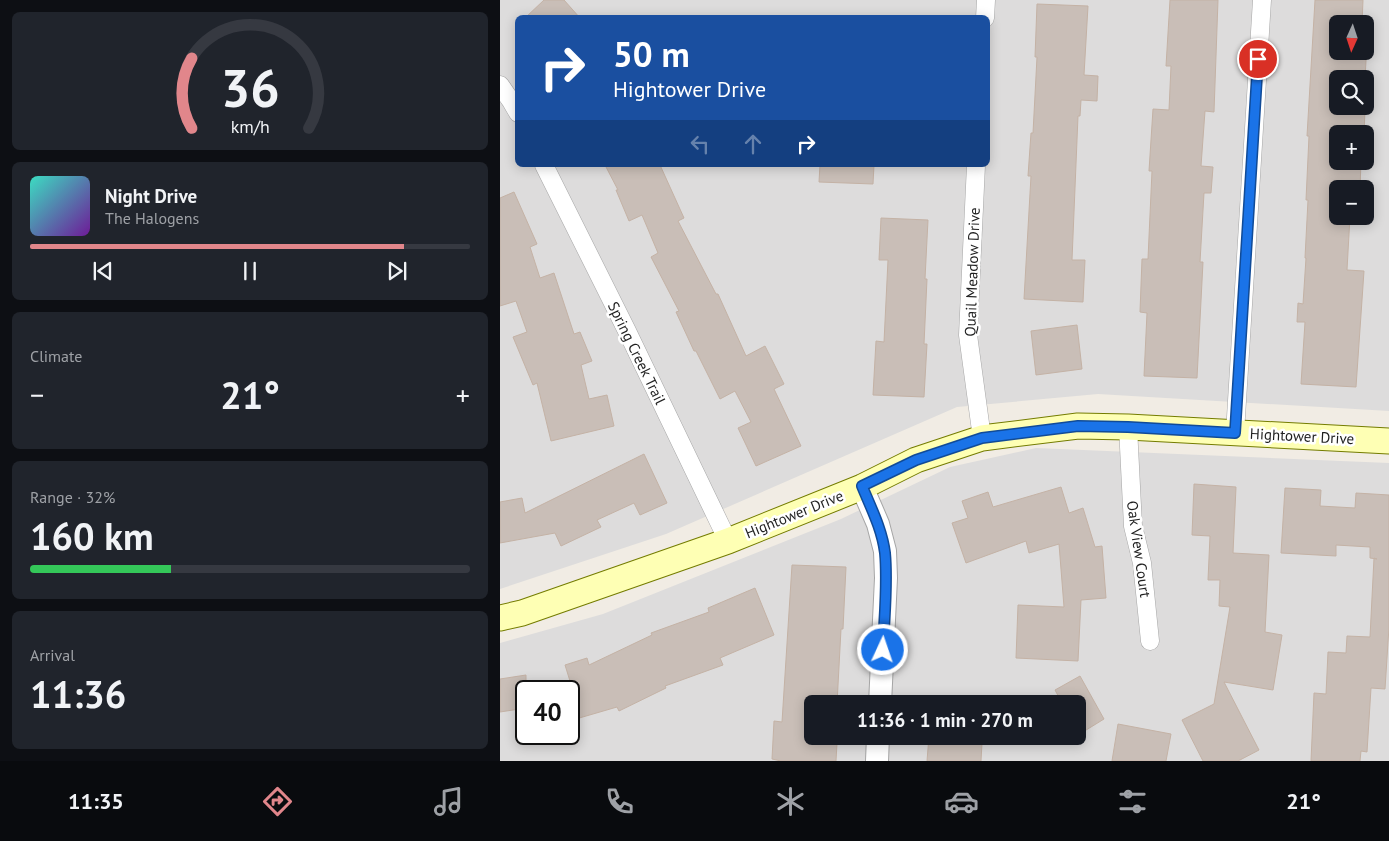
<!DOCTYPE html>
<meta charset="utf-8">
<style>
body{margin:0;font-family:"PT Sans",sans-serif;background:#20242c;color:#f1f3f6;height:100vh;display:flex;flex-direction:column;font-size:19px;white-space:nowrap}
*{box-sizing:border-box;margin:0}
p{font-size:16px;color:#9ea1a6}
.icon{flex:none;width:28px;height:28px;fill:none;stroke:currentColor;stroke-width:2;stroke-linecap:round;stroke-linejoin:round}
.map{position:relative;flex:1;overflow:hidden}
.panel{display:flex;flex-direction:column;gap:12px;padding:12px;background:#0d0f14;width:500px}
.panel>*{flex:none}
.top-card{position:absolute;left:15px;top:15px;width:475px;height:152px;border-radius:8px;box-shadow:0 2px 12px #0003;background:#1a4fa0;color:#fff;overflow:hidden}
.needle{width:32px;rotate:183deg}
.controls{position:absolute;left:829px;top:15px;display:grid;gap:10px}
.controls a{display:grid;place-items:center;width:45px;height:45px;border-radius:8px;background:#171b24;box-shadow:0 2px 12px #0003;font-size:25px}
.speed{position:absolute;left:15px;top:680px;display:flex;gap:10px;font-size:25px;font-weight:700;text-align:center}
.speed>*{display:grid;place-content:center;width:65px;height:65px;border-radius:50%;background:#171b24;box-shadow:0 2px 12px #0003;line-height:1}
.speed .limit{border:2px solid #111;border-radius:8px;background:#fff;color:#111}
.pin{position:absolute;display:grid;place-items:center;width:42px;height:42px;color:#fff;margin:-21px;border:2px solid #fff;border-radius:50%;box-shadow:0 1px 5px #0007}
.me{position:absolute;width:55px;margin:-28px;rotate:3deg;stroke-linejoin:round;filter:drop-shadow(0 0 4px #0008)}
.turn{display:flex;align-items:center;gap:18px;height:105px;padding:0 15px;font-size:22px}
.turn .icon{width:65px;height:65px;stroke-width:2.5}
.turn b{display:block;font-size:35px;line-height:42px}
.lanes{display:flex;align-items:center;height:48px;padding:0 15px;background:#0003;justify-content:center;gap:25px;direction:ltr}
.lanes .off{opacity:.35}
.big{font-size:38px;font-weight:700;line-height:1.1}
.panel .widget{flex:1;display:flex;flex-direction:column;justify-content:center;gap:8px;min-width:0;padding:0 18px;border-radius:8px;background:#20242c}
.panel .dial{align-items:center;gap:0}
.dial svg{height:130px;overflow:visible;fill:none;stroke:#363941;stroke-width:7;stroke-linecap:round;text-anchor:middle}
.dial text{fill:#f1f3f6;stroke:none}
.song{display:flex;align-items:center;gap:15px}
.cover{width:60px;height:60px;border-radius:8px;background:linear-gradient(135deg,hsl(170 70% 55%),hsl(280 70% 35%))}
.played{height:5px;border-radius:2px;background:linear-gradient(90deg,#e1868b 85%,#363941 85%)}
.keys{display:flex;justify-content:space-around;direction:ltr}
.heat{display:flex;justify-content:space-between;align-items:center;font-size:28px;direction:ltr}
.charge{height:8px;border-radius:4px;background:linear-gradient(90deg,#34c759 32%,#363941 0)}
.trip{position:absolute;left:304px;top:695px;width:282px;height:50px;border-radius:8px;background:#171b24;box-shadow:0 2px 12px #0003;font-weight:700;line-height:50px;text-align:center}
.tabs{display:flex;height:80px;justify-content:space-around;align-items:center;background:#090b0e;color:#9ea1a6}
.tabs .icon{width:35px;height:35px}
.tabs .current{color:#e1868b}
.tabs b{font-size:22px;color:#f1f3f6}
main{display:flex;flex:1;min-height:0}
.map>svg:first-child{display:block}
.residential{fill:#dddcdc;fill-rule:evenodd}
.building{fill:#c9beb7;stroke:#c4b2a5}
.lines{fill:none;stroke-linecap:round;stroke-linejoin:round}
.minor-casing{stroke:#a6a6a6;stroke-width:19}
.tertiary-casing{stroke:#a6a6a6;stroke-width:24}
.secondary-casing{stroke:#747c00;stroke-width:27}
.minor{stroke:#fff;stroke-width:18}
.tertiary{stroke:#fff;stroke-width:22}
.secondary{stroke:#feffb4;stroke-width:25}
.route-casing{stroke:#114b97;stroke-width:12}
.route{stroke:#1a73e8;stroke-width:9}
.labels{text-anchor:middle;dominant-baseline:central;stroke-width:5;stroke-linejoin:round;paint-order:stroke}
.street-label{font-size:15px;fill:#1f1f1f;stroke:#fff}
</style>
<main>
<section class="panel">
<div class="widget dial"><svg viewBox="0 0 100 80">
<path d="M14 69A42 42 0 1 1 86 69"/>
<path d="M14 69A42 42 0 0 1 14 26" stroke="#e1868b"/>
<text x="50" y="56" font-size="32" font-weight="700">36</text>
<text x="50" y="72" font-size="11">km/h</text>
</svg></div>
<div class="widget">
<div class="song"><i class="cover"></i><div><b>Night Drive</b><p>The Halogens</p></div></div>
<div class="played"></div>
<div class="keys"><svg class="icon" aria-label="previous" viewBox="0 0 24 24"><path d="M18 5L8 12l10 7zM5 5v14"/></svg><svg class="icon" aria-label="pause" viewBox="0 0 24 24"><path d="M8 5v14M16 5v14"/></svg><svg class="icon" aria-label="next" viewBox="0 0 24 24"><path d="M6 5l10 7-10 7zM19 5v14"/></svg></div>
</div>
<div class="widget"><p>Climate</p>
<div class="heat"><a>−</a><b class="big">21°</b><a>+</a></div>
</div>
<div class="widget"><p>Range · 32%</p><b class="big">160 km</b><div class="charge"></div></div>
<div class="widget"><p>Arrival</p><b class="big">11:36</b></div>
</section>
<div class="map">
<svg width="889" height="761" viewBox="0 0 889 761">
<rect width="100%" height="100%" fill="#f1ece4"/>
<path class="residential" d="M0 0H889V411L598 394 457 407 166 534 0 589ZM18 18H488V165H18ZM838 24H865V51H838ZM838 79H865V106H838ZM838 134H865V161H838ZM838 189H865V216H838Z
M536 448 889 463V761H0V643L103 614 341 519 450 467ZM26 691H69V734H26ZM312 704H578V736H312Z"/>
<path class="building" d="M44 0H64L80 18H25Z
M670 0H718L714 112 705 111 701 166 713 167 711 193H704L700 262H703L697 378 644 376 647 313 640 312 642 259H648L652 171H649L653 109 669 110 671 66H666Z
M815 0H863L862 24H838V51H865V24H868L865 79H838V106H865V85H866L864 134H838V161H861L860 189H838V216H850L847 270 864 271 856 387 801 384 805 322H797L798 303 803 304 806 258H805L808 200H806L809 136H807Z
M537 4 588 6 584 75 598 76 597 101 581 100 580 116H578L572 260H585L583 302 524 299 531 176H528L531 133H533L537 57H535Z
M105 165H160L184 218 178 221 216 294H218L246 356 265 346 284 384 274 389 301 446 256 466 238 428 251 422 235 391 220 399 196 351H194L176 312 179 311 151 257 158 253 142 215 129 221 116 190H118Z
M320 165H374L373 184 319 182Z
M14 192 37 244 30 247 40 278 54 273 74 334 80 332 92 361 81 365 89 399 107 395 114 426 51 441 37 383 33 385 13 337 27 332 16 301 0 306V198Z
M381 218 428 220 425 279H427L424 344H427L424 397 373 395 376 341 384 342 388 260H379Z
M577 325 582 369 536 375 531 331Z
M144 454 167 503 140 515 134 503 97 520 101 527 61 546 55 533 0 543V502L22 498 25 513Z
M694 484 736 487 733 553 769 555 765 632 782 635 773 690 724 682 759 750 738 761H703L682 720 714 704 730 607 719 606 720 580H708L710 536 692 535Z
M561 487 569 513 583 508 595 547 602 546 606 598 581 600 578 661 516 658 518 605 564 607 559 544 529 553 526 541 466 563 452 523 468 518 462 501 488 492 493 507Z
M785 488 821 490 820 506 855 508 856 493 889 495V627L885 689 871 688 867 752 861 751 860 761H811L814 693 826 694 828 652 846 653 847 636 870 637 874 558 877 559 870 558V547L836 545V556L781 553Z
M292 565 346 567 343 629H341L337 704H312V736H322V743H337L336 761H281L272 759 274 721 282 722Z
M255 588 274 635 220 658 223 665 165 686 166 688 119 711 117 707 69 721V682L70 681 65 665 87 658 89 665 152 635 151 633 209 612 208 608Z
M26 675V708L0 712V679Z
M580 676 604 719 578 735V704H560L562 703 555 690Z
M618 724 671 734 666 761H612Z
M429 736H464V742L482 743 481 761H427Z"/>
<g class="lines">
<g class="minor-casing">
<path id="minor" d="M485 18 486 0
M0 85 11 101 18 113
M44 165 127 331 228 541
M476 165 468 335 482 438
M628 427 633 526 642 563 650 641
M735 433 762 0"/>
</g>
<g class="tertiary-casing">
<path id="tertiary" d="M362 487 378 524 385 551 386 578 380 704
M377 761 378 736"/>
</g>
<g class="secondary-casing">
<path id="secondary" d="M0 618 22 613 228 541 362 487 416 460 482 438 578 426 628 427 889 441"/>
</g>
<use href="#minor" class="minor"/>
<use href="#tertiary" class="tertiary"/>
<use href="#secondary" class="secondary"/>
</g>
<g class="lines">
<g class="route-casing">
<path id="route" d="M383 650C384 618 388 585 385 553 382 529 371 508 362 486L416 460 482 438 578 426 628 427 735 433 758 59"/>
</g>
<use href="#route" class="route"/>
</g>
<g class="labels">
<g class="street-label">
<text transform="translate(472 272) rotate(-88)">Quail Meadow Drive</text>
<text transform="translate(137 353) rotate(64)">Spring Creek Trail</text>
<text transform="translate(802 436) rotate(3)">Hightower Drive</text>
<text transform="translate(294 514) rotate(-22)">Hightower Drive</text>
<text transform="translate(639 549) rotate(82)">Oak View Court</text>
</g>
</g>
</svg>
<div class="controls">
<a><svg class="needle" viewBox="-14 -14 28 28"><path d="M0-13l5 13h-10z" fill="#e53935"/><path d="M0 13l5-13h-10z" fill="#9ea1a6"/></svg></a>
<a><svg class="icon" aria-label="search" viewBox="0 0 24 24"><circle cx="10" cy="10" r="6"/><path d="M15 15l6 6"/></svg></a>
<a>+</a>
<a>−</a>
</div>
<div class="speed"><div class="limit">40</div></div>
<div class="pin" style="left:758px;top:59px;background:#d93025"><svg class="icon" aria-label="arrive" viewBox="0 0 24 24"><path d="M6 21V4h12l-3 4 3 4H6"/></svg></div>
<svg class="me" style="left:383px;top:650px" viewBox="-20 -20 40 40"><circle r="17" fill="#1a73e8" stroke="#fff" stroke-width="3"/><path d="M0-11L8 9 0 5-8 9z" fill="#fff"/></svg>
<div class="trip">11:36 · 1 min · 270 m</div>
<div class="top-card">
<div class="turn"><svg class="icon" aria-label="right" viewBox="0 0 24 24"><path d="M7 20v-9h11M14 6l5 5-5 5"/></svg><div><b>50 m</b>Hightower Drive</div></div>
<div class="lanes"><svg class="icon off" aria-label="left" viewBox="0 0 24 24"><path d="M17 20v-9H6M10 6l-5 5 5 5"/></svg><svg class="icon off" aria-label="ahead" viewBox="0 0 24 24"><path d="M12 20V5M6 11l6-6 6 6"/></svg><svg class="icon" aria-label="right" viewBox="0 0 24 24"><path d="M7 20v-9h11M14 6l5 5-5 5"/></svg></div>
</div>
</div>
</main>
<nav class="tabs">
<b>11:35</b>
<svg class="icon current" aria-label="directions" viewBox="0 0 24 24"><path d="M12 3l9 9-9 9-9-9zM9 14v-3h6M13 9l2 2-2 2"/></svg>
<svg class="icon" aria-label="music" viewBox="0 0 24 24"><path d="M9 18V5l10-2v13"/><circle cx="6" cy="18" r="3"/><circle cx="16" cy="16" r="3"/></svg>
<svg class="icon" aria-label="phone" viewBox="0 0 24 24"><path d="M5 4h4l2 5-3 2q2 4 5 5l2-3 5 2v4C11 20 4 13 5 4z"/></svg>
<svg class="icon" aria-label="climate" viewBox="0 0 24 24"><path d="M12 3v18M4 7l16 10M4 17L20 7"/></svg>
<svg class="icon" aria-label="car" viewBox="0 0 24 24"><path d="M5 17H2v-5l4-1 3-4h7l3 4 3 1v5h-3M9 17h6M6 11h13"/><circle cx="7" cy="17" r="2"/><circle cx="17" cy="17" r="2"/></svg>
<svg class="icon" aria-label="filters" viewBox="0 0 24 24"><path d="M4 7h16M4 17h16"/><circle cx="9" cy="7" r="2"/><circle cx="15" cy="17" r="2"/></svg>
<b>21°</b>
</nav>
